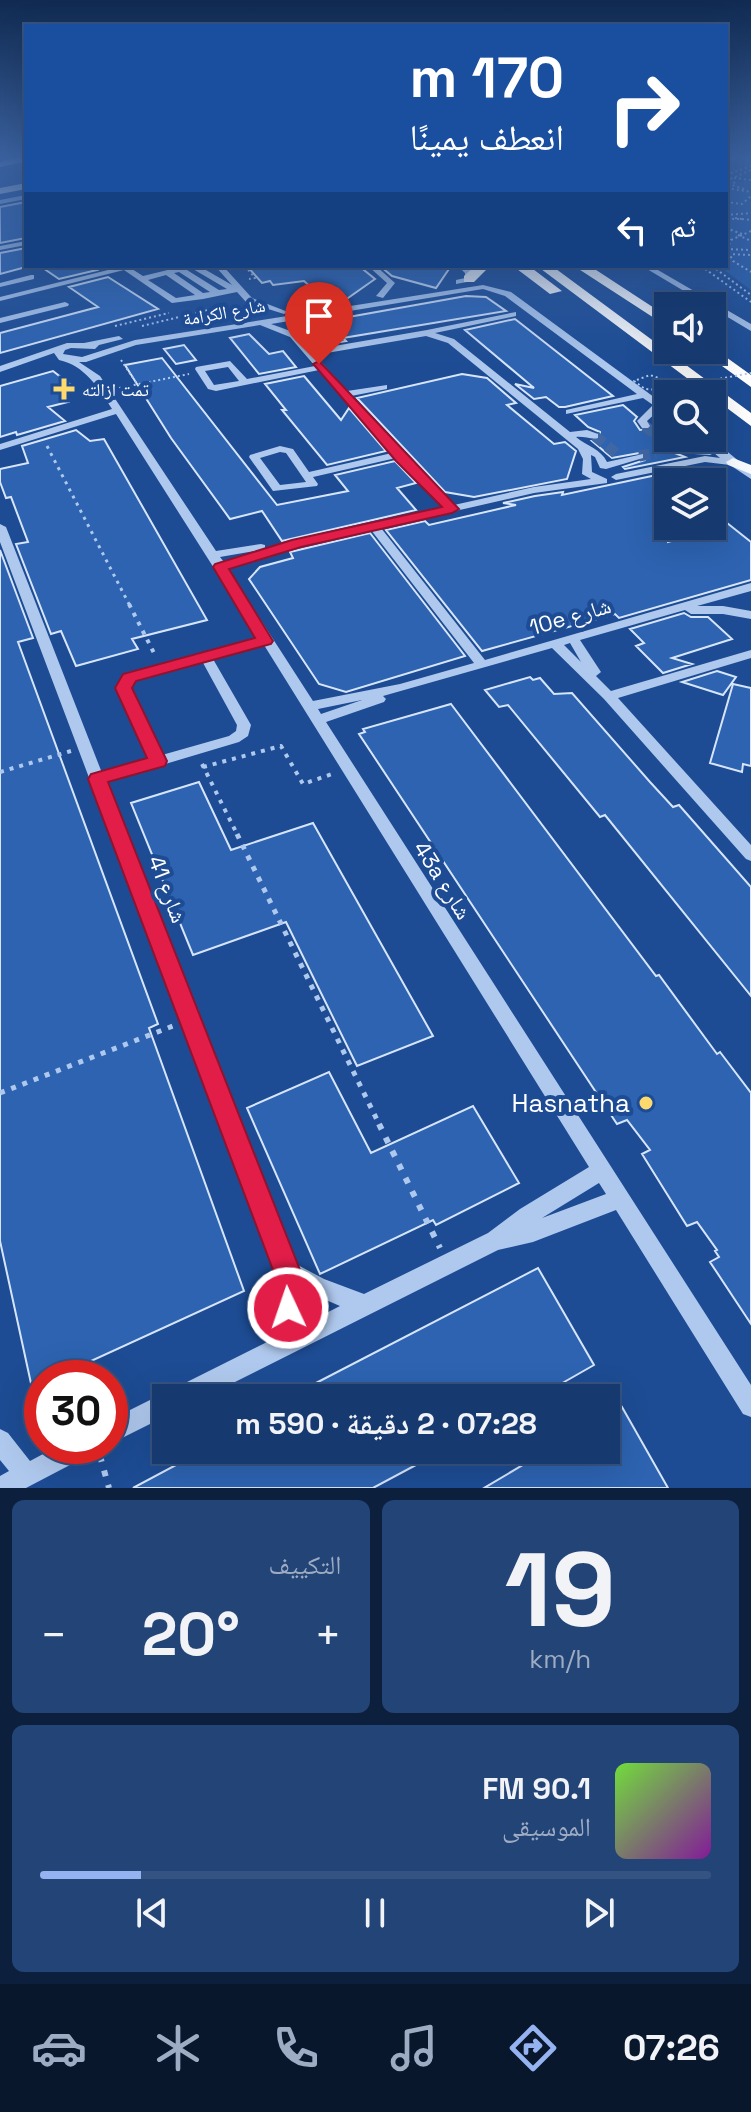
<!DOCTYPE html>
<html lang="ar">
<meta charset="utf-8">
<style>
body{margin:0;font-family:"Space Grotesk","Noto Naskh Arabic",sans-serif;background:#234477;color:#f1f3f6;direction:rtl;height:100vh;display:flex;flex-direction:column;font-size:30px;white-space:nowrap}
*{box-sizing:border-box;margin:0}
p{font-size:26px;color:#9eacc3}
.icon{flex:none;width:44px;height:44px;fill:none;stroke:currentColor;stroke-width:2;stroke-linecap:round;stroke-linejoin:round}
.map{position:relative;height:1488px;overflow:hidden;direction:ltr}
.details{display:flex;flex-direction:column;gap:12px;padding:12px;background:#0c1f3d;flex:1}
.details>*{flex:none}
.hud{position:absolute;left:24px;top:24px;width:704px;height:244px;border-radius:0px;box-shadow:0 8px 32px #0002,0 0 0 2px #355382;direction:rtl;background:#1a4fa0;color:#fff;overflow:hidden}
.fabs{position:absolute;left:654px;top:292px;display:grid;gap:16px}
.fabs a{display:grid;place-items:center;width:72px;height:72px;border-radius:0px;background:#16396f;box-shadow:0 8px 32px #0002,0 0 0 2px #355382;font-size:40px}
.speed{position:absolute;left:24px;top:1360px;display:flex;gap:16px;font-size:40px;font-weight:700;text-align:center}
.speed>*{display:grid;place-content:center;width:104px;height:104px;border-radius:50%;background:#16396f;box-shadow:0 8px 32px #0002,0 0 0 2px #355382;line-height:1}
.speed .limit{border:12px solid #d22;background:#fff;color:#111}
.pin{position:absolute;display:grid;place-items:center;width:68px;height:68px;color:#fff;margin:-82px -34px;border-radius:50% 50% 50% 0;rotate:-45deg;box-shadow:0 0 8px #0007}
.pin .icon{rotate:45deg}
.me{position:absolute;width:88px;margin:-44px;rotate:357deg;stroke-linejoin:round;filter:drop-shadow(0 0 6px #0008)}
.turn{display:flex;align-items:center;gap:28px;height:168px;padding:0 32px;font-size:36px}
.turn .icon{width:104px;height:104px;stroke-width:2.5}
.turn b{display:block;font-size:56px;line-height:68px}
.then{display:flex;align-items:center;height:76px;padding:0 32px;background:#0003;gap:16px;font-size:30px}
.big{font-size:60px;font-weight:800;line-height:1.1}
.details .widget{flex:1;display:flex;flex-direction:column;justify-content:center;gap:12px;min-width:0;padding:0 28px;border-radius:12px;background:#234477}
.details .dial{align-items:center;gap:0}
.dial b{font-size:104px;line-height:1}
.song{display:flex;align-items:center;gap:24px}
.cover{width:96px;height:96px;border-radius:12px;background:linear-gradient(135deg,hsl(100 70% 55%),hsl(290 70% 35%))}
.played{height:8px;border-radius:4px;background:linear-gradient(90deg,#95b2f1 15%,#355382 15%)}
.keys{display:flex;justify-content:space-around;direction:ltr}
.heat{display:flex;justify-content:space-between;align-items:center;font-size:44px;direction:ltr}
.details .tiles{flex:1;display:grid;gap:12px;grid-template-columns:1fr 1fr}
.widget:last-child{grid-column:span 2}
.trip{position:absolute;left:152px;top:1384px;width:468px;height:80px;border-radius:0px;background:#16396f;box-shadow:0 8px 32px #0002,0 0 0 2px #355382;font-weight:800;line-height:80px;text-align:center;direction:rtl}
.menu{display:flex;height:128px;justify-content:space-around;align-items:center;background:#09172c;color:#9eacc3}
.menu .icon{width:56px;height:56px}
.menu .on{color:#95b2f1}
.menu b{font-size:36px;color:#f1f3f6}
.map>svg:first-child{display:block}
.green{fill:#275dac}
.building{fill:#2d63b1;stroke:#d6e5fa;stroke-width:2}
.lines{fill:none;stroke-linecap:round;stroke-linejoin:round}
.minor-tunnel{stroke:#3f67a4;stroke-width:11;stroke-dasharray:11 5;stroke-linecap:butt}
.path-far4{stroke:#afc9ee;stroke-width:2;stroke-dasharray:2 3;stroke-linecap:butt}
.path-far3{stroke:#afc9ee;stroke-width:3;stroke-dasharray:3 5;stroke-linecap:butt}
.path-far2{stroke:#afc9ee;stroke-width:4;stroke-dasharray:4 6;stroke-linecap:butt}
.path-far1{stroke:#afc9ee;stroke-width:5;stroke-dasharray:5 7;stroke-linecap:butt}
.path{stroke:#afc9ee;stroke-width:6;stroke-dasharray:6 9;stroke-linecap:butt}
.minor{fill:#afc9ee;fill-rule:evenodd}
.major{fill:#f7faff;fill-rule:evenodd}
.highway{fill:#fff;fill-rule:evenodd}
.path-bridge{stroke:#afc9ee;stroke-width:2;stroke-dasharray:2 3;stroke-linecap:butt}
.route{fill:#e11d48;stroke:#92132f;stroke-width:2}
.poi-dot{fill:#feda6e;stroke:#1d4c94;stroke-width:3}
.labels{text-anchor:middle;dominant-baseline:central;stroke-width:8;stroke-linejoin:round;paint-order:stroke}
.far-street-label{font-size:18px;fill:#fff;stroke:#1d4c94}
.far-poi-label{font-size:18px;fill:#fff;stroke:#1d4c94;text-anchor:start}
.street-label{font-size:22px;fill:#fff;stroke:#1d4c94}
.near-poi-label{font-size:26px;fill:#fff;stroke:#1d4c94;text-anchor:end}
</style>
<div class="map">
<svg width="751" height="1488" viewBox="0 0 751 1488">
<rect width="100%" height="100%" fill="#1d4c94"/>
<path class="green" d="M747 180H751V290L719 266H726V185L733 181 742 183Z"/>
<path class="building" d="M26 202V238L0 243V207Z
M26 248V267L0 274V253Z
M40 266H91L97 270 59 279Z
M247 266H359L375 279 338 305 332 306 304 281 273 285 270 281 262 283Z
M380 266H451L436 288 392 276Z
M108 277 158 309 0 353V333L98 307 69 287Z
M466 296 486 297 506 311 343 338 346 341 321 345 308 342 299 332 315 323Z
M515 319 613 396 565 407H559L546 397 534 399 515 384 534 388 465 330Z
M249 334 269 354 283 351 296 367 259 374 230 338Z
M184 345 196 360 176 364 164 349Z
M162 358 277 505 348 491 335 475 395 461 416 483 397 488 416 510 282 541 262 511 230 519 171 438 125 365Z
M53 371 72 386 57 391 68 402 48 407 65 421 17 435 16 432 0 437V386Z
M462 374 487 378 516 403 507 405 554 444 565 442 576 451 567 479 474 497 445 492 357 398Z
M304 376 341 420 349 408 386 451 327 465 282 410H286L265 384Z
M623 405 637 417 634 421 640 430 651 429 665 440 660 444 662 448 685 457 625 469 623 467 645 460V452L612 458 592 441 600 440V432L588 427 575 415Z
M76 430 90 441 104 439 207 620 132 639 138 649 76 666 61 631 51 634 16 544 28 542 11 497 6 498 0 482V469L28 463 22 446Z
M666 473 668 542 712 530V511L751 542V580L619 618 615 614 482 651 386 530 425 521 429 525 516 505 503 503 535 496 563 492 562 495Z
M370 533 465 656 346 692 319 684 249 579 260 567 293 558 290 552Z
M0 550 33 638 18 642 158 1024 149 1028 244 1291 54 1378H42V1383L32 1388 0 1241Z
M684 613 691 617H708L732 639 672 658 692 664 663 673 636 646 644 643 630 629Z
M717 671 736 677 723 695 682 682Z
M530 677 533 680 540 678 554 694 572 693 650 782 673 807 679 805 751 887V996L605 815 600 817 508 705 499 707 485 690Z
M733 684 751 688V766L743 764 742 772 710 763Z
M451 704 656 976 659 975 717 1054 720 1052 751 1093V1324L710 1262 719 1257 715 1251 717 1250 697 1222 687 1226 642 1154 650 1150 627 1120 617 1124 359 734 365 732 363 729Z
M199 782 231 850 313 823 433 1036 357 1066 286 922 193 955 131 803Z
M329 1072 371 1153 473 1106 519 1183 436 1225 433 1220 320 1274 247 1108Z
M538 1268 594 1365 536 1398H287Z
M622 1407 668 1488H484L548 1450H606V1417Z
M204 1450H444L373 1488H133Z"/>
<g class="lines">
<path class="minor-tunnel" d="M645 426 668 445
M595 436 619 456
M639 456 656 453"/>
<path class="path-far4" d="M726 175 751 166
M734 178 751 180
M726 181 751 170
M735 182 732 185 744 189
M727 188 751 192
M726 202 742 204 751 196
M726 215 751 213
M735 218 742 219H733Z
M742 219 751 220
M726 228 742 234
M751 231 731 240 727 249 733 261 751 272
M738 235 751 241
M726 249 751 250
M728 254 751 255
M245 266 255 278 249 279
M701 266 751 302
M712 266 751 295
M115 326 169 313
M142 326 208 310 221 317
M121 360 137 384
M667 381 685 394
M119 388 189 374"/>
<path class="path-far3" d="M47 446 130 606"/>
<path class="path-far2" d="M129 604 155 655
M202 764 238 836
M203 767 281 746 303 784 335 773
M0 772 71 751"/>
<path class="path-far1" d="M237 834 380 1126
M0 1093 173 1026"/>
<path class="path" d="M379 1124 440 1248
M100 1456 109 1488"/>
<path class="minor" d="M26 195V199L0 204V200Z
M26 241V245L0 250V246Z
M124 266H137L132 269 143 276 180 267 199 266 232 285 215 266H223L252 298 288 312 284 314 246 302 237 292 203 299 172 303 124 270 0 301V297ZM193 269 227 289 219 290 187 270ZM179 272 210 292 203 293 174 273ZM166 275 195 295 176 298 148 280Z
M368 266H376L395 283 383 298 376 296 387 283Z
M458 266H466L472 271V281L456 284V280L465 278V273Z
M642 266H651L751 324V331Z
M31 275H34V279L0 287V283Z
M483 285 511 292 662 403 668 407V415L659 410 647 421 650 426 648 428H642L637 421 653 405 643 398 566 414V410L637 394 505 296 483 289 271 324 296 333 311 350 427 330 516 312V316L435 333 454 339 570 432 587 430 598 434V438C592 440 584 436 576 437 587 446 601 449 607 462L643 454V458L606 469 600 468 595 457 591 455 592 472 607 479V483L534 493 381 528 485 660 751 583V591L697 606H723L751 611V619L723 614H691L685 610 580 640 601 672 596 676 611 691 751 650V658L618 698 751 845V861L746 859 604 699 552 648 383 696 386 699 384 702 326 722 751 1385V1417L743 1414 616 1210 533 1242 498 1250 203 1398H166V1416L110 1444V1420L158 1396 166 1393 169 1394 171 1390 267 1342 277 1308 275 1270 0 542V524L6 527 102 773 150 759 117 688 121 678 129 672 259 639 116 414 0 450V444L112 409C99 388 84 365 59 360L54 353 0 372V366L67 343H84L119 336 123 339 99 345 95 349 71 348 65 350 63 354 82 357 135 340ZM260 325 290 337 315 366 247 379 230 361 196 367 195 369 208 389 216 391 319 370 392 453 309 472 293 449 280 446 250 455 249 457 273 491 317 486 318 484 313 477 396 458 444 507 297 540 265 549V545L261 544 216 551 100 376 79 362H86L136 345ZM426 336 448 343 578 449 583 459 582 474 591 479 534 487 454 505 405 456 351 396 387 389V385L347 391 315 355ZM228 367 239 381 214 385 205 371ZM280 452 286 453 306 482 280 485 260 458ZM371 530 474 663 400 684 313 701 228 569 300 546ZM265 549 224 562 220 557 261 550ZM570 643 581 662 564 645ZM264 645 589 1167 520 1209 488 1233 364 1294 324 1279 294 1263 105 782 239 742 248 736 251 725 213 659ZM202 661 237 725 236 731 229 736 162 755 131 688 132 683 139 678ZM362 700 321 714 318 709ZM599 1183 606 1194 542 1218ZM298 1288 340 1306 293 1330 299 1308Z
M65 302 69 304 68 306 0 323V318Z
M696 438C716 438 735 459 751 471V479L730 465 705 462 616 480 611 477 616 474 705 456 720 458 714 453 710 455 678 453 663 445 668 442 680 447 709 449Z
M0 1429 8 1433 30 1461 58 1446H95L91 1454 26 1488H0V1476L9 1471 0 1460Z"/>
<path class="major" d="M26 183V189L0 194V188Z
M733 458 751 465V474L728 465 726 462Z"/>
<path class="highway" d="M14 158H26V161L0 167V162Z
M475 266H490L474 282H464V276Z
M513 266H529L562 291 550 294Z
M537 266H552L751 413V426Z
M574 266H590L668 317V327Z
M712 347 751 375V387L700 350H712Z"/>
<path class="path-bridge" d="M667 381 650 375 634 381 645 389 659 390 751 373"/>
</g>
<linearGradient id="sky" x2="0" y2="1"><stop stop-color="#102a51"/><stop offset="0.43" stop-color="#3a619f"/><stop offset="1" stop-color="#3a619f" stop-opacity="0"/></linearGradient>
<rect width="751" height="366" fill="url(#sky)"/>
<path class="route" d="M319 361 459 509 452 513 301 547 229 569 273 641 271 644 136 681 132 688 167 761 165 766 108 782 300 1270 302 1308 298 1318 288 1322 278 1318 274 1308 273 1270 88 779 91 774 147 758 115 688 123 674 255 638 213 567 215 564 292 540 442 507 396 461 315 366 313 364Z"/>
<g class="poi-dot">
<path d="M60 377h8v8h8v8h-8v8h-8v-8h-8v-8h8z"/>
<circle cx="646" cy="1103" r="8"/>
</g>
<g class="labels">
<g class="far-street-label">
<text transform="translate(224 312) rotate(-10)">شارع الكرامة</text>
</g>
<g class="far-poi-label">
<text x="82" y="389">تمت ازالته</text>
</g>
<g class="street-label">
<text transform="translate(570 616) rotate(-16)">10e شارع</text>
<text transform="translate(443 880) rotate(58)">43a شارع</text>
<text transform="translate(168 889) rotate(69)">شارع 41</text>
</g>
<g class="near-poi-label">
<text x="630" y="1103">Hasnatha</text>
</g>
</g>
</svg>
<div class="fabs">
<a><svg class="icon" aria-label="sound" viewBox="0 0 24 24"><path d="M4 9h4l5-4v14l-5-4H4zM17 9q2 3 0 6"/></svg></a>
<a><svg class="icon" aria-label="search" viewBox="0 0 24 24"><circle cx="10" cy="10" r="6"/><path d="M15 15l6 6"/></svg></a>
<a><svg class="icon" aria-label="layers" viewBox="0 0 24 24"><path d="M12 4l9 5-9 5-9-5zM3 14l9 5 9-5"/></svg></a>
</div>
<div class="speed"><div class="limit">30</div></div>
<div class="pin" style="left:319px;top:364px;background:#d93025"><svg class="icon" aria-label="arrive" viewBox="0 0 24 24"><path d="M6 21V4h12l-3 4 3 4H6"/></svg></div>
<svg class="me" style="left:288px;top:1308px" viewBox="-20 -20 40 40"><circle r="17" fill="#e11d48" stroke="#fff" stroke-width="3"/><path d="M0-11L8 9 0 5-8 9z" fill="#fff"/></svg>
<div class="trip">07:28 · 2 دقيقة · 590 m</div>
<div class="hud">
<div class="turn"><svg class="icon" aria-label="right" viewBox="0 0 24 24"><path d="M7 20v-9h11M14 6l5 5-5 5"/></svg><div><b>170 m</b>انعطف يمينًا</div></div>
<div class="then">ثم<svg class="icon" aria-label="left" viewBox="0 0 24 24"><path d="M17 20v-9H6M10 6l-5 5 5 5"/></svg></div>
</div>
</div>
<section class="details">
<div class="tiles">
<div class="widget dial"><b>19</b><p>km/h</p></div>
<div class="widget"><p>التكييف</p>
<div class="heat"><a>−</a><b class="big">20°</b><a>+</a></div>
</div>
<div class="widget">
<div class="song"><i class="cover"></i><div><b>90.1 FM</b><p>الموسيقى</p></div></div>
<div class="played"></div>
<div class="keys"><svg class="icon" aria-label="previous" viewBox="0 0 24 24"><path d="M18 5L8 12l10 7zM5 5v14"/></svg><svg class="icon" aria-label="pause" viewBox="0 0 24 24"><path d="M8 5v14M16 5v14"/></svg><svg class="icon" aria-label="next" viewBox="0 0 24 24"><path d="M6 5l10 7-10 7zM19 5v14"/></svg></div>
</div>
</div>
</section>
<nav class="menu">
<b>07:26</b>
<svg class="icon on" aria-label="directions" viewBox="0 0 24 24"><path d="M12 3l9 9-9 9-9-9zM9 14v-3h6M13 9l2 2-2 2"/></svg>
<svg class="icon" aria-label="music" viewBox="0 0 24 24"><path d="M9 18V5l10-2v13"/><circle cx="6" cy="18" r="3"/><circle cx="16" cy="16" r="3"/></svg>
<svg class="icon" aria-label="phone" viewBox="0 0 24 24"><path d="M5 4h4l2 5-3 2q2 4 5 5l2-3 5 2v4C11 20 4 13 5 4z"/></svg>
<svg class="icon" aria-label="climate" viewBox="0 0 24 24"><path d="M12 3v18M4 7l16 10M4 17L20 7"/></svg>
<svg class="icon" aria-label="car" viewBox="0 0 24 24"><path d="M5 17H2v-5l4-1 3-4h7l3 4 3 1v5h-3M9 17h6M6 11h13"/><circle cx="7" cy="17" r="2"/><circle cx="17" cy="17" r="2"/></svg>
</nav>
